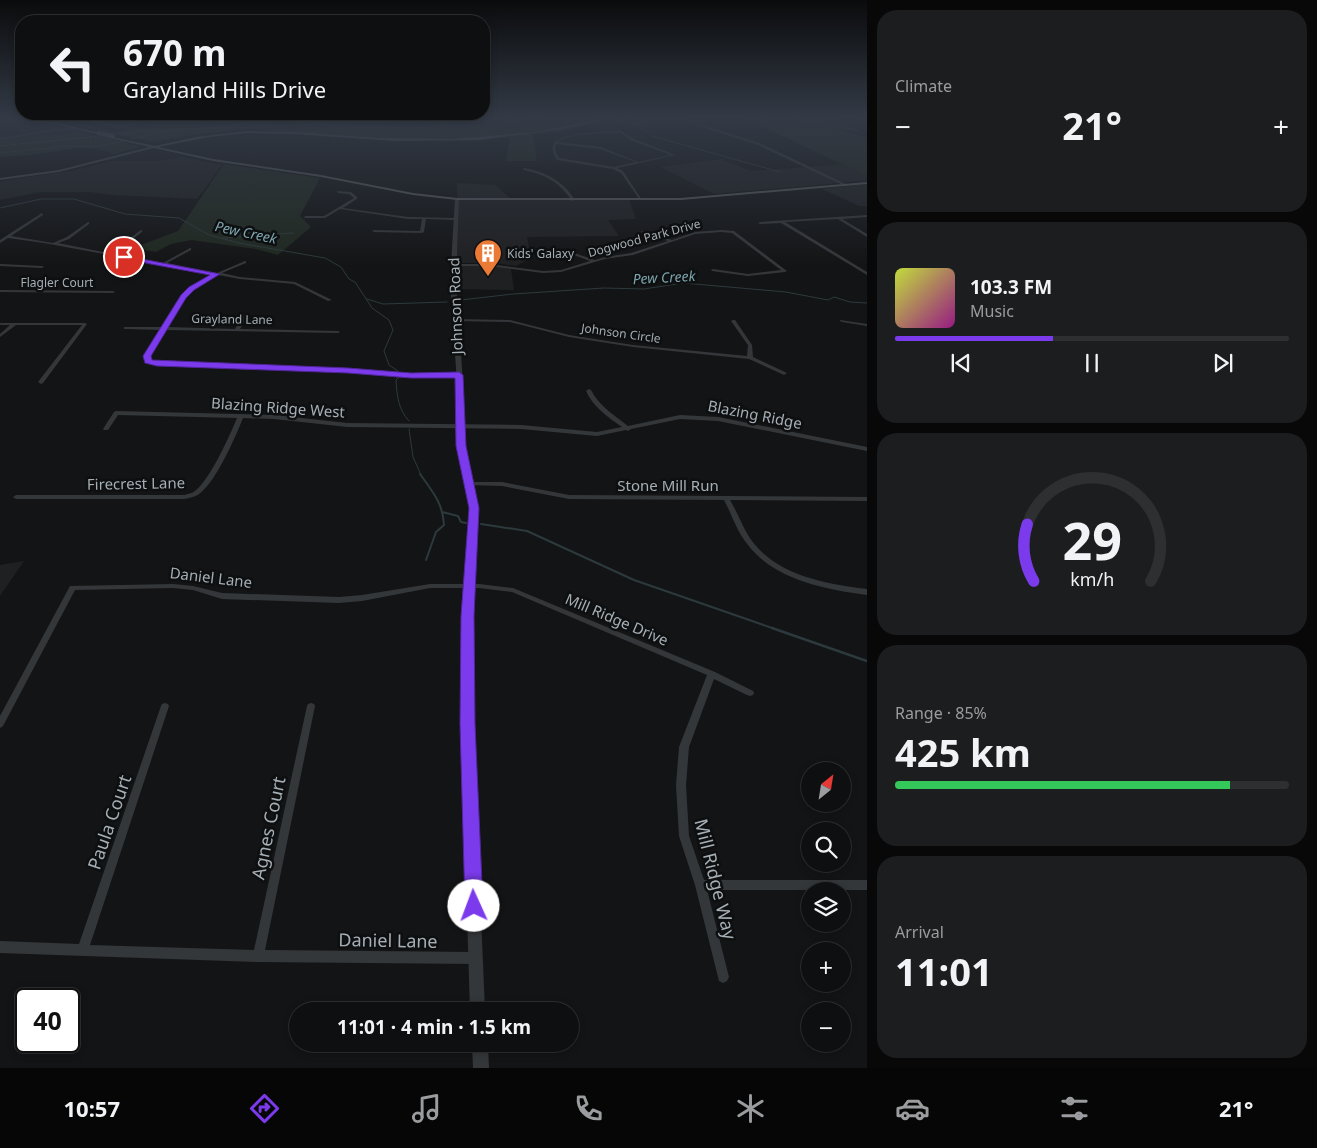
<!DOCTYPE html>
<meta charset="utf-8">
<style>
body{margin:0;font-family:"Noto Sans",sans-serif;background:#1c1d1e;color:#f1f3f6;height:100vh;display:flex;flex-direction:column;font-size:19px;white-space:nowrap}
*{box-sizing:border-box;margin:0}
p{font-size:16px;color:#9b9c9f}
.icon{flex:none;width:28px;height:28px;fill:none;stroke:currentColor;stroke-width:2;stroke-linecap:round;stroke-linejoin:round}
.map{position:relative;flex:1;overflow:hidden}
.details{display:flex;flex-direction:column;gap:10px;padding:10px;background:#080809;width:450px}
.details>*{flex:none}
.hud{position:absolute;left:15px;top:15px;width:475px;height:105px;border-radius:20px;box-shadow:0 2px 8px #0003,0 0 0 1px #2e2f30;background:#0e0f10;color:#f1f3f6;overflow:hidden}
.needle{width:32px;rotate:30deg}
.controls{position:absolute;left:801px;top:762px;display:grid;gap:10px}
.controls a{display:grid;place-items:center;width:50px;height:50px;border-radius:50%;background:#0e0f10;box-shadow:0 2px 8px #0003,0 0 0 1px #2e2f30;font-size:25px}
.speed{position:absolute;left:15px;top:988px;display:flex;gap:10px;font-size:25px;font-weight:700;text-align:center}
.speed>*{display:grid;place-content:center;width:65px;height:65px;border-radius:50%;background:#0e0f10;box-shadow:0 2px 8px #0003,0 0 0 1px #2e2f30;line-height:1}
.speed .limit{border:2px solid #111;border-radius:8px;background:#fff;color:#111}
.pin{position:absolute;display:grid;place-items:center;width:42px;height:42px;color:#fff;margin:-21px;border:2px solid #fff;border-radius:50%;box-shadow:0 1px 5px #0007}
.me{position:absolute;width:55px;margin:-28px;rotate:358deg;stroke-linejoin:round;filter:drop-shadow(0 0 4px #0008)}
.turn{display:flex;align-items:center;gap:18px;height:105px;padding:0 25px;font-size:22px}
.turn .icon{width:65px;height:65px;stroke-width:2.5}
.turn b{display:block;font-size:35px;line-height:42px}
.big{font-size:38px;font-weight:700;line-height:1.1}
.details .widget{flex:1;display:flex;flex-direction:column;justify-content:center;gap:8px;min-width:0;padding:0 18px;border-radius:20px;background:#1c1d1e}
.details .dial{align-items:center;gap:0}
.dial svg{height:130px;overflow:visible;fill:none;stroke:#2e2f30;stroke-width:7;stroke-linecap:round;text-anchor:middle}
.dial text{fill:#f1f3f6;stroke:none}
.song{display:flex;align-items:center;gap:15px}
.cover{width:60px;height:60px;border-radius:8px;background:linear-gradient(135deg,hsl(70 70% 55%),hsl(310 70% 35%))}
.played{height:5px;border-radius:2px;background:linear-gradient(90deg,#7c3aed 40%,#2e2f30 40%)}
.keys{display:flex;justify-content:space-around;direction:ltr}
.heat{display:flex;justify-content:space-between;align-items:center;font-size:28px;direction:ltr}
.charge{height:8px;border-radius:4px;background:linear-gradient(90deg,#34c759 85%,#2e2f30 0)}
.trip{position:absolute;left:289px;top:1002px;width:290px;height:50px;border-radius:25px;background:#0e0f10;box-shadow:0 2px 8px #0003,0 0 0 1px #2e2f30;font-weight:700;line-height:50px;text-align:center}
.tab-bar{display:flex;height:80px;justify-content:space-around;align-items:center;background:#060606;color:#9b9c9f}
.tab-bar .icon{width:35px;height:35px}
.tab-bar .current{color:#7c3aed}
.tab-bar b{font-size:22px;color:#f1f3f6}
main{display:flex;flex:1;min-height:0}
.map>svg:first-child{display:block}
.built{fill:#1f2022}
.green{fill:#202820}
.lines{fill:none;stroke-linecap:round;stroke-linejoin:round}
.stream-far2{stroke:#2d3a3d;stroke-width:1}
.stream-far1{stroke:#2d3a3d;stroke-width:2}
.stream{stroke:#2d3a3d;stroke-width:2.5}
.minor{fill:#34373a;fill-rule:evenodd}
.tertiary{fill:#34373a;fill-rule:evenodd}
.secondary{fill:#43464a;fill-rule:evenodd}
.primary{fill:#515559;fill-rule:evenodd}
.rail{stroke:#4c4f53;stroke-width:1;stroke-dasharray:2.5 2;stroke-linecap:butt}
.primary-bridge{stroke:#515559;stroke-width:4}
.route{fill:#7c3aed;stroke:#51269a}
.labels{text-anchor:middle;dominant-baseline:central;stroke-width:5;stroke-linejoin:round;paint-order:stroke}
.far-street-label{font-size:12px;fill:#a5afb5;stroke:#0e0f10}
.far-poi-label{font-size:12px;fill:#a5afb5;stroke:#0e0f10;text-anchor:start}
.far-water-label{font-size:14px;font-style:italic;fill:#7da6af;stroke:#0e0f10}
.street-label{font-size:15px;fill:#a5afb5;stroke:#0e0f10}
.near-street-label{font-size:18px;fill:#a5afb5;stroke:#0e0f10}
</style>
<main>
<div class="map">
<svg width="867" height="1068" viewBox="0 0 867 1068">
<rect width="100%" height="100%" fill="#131415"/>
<path class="built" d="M0 116H45L38 121 97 134 0 146Z
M182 157 222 165 197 199 113 195 88 192H41L0 200V181L71 171 112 161H157Z
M721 159 751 171 807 167 839 183 714 194 661 167Z
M841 164 867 176V181L842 182 809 167Z
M457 183 495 185 512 200 629 199 636 219 608 220 619 236 527 237 531 258 516 266 495 263H454L458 237Z
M867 184V206H859L822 189Z
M456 266H498L511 269 514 290 455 289Z
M24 561 0 596V565Z"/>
<path class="green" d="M88 116 93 117 73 122 114 132 152 127 155 116H210L231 121 446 116H679L639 127 604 121 554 133 533 134 537 161H506L510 136 399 141 249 129 197 134 153 142 64 123Z
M777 116H835L862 133 829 126 867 138V176L742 117 791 119Z
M77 133 104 137 140 147 114 154 98 149 78 148 29 155 0 157V139Z
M224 164 320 178 300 216 311 227 278 255 256 249 191 240 171 244 156 252 133 248 178 231Z"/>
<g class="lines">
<path class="stream-far2" d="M783 116 856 130
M624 117 668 116
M627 117 652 136 780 172
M280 119 290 116
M171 130 221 127 275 120 303 121 338 127 415 128 453 125 489 126 545 117H603
M131 139 167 131
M0 153 68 146H102L123 141
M0 208 41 199H74L125 214 179 218 209 235 239 243 325 258 341 267 349 279 355 282 372 308 389 320 393 330 384 351 389 365 398 371
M223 238 293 233
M367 299 383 304 447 302
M461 300 513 294 604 288 644 289 683 283 786 292 828 300 834 297 850 302 867 303
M399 377 396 380C397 396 398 409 409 421
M409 429 413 457 421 475"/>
<path class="stream-far1" d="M420 474C432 491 443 503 444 525L436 532 426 560
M442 512 458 516 461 522 466 523
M481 524 527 531 634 580 775 629"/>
<path class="stream" d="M772 628 867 661"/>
<path class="minor" d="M139 116 142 117 138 123 122 127 121 128H117L86 120ZM139 118C130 130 110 124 97 121Z
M857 116H861L867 120V122Z
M677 117 760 143 848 185 845 186 758 145 675 118Z
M75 128 76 130 54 131 0 140V138L54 129Z
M619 129 632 138 675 155 617 168 623 171 642 200H640L621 173 613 169 557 160C552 153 551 148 555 141 574 132 598 132 619 131L618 130ZM621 133 630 140 671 155 638 162 601 147 557 142C575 132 601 134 621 133ZM556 144 600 149 636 162 614 167 559 158 555 150Z
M524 168C546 172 563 181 575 200L572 201C560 182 544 174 523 170Z
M337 191 351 192 358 198 343 208 408 217 455 218 457 219 455 220 426 219 424 232 422 233 374 232 372 231 374 230 420 231 422 219H408L340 209 325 218H304L305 216H324L354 198 349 194 338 193Z
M42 213 43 215 11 236 53 243 67 237 88 222H89V224L69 239 58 243 103 252 127 240 141 230H142V232L129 242 108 253 163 263 190 248H191V250L167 263 217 273 245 261H246V263L222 273 240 277 295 282 332 300 328 301 294 284 240 279 218 275 189 293 167 327 235 329 244 314H246L248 315 240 329 338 331 340 332 338 333 166 330 149 356 150 360 171 362 347 368 411 373H459L462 375 459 377H411L347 372 171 366 146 362 145 356 161 330 126 329H124V327H163L185 291 213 274 44 243 8 238 0 243V240L6 236Z
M867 215V217L842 219 867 234V237L838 219 785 222 867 272V275L781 223 760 224 758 223 760 222Z
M721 230 734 231 787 271 785 272 748 276 712 271 711 270 713 269 748 274 781 270 732 233 721 232 695 234 633 255 605 259 561 272 543 273 490 266H453L451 265 453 264H490L543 271 561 270 590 261 571 254V252L595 260 605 257 631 253 668 241 641 233V231L672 240 695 232Z
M0 264 42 266 44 267 42 268 0 266Z
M0 290 113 291 115 292 113 293 0 292Z
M452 319 510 320 569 335 633 345 747 356 748 345 731 321 733 320H735L752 345 753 357 787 373 784 375 782 374 749 359 633 347 569 337 510 322 454 321H452Z
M840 320 867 324V326L842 322 840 321Z
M0 323H85L87 324 43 383 41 384 38 382 82 325H16L0 337V334L10 325H0Z
M589 389 591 390C599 406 614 415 628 426L680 415 718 417 867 447V451L718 421 680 419 631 429 628 431 626 430 597 436 521 429 347 427 274 419 243 418C235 438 216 482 199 494 195 497 189 498 184 499H16L13 497 16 495H184C185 495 191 493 192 493 208 485 230 435 237 418L118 415 108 430H104L103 429 114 412 116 411 274 415 347 423 521 425 597 432 622 427C608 417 593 407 586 391Z
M470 482H502L569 495 867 497V501L730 500C738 513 743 529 752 541 778 576 827 584 867 589V595C825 589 775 580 748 545 737 532 732 515 724 500L569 499 502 486 468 485 467 484 468 483Z
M173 584 193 586 222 593 339 597 362 595 430 584H479L513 588 715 672 753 691 754 693 753 695 750 696 747 695 714 679 689 747 686 785 689 836 704 880H867V890H707L729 977 727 981 723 983 719 981 695 885 679 836 676 785 679 747 707 675 512 592 479 588H430L362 601 339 603 222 599 193 590 173 588 75 590 3 726 0 728V716L70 586Z
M165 703 168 704 169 706 90 945 254 950 307 706 308 704 311 703 314 704 315 706 265 950 476 952 480 954 482 958 480 962 476 964 258 962 0 953V941L79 944 161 706 162 704Z"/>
<path class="tertiary" d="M77 116H84L54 124 52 123Z
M457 198 459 199 456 281 464 398 463 426 465 446 478 507 472 616 473 724 485 1011H470L461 724 462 616 470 507 457 446 455 426 458 398 450 281 455 199Z
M472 1044H488L489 1068H473Z"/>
<path class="secondary" d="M153 146 154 148 59 172 0 180V178L59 170Z"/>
<path class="primary" d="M613 116H621L563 129 480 140 394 141 295 134 248 133 209 137 158 147 213 159 321 175 413 193 457 198H681L867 182V184L681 200H457L413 195 321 177 213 161 105 137 107 136 155 146 196 137 248 131 295 132 377 138 451 139 536 132Z
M0 118 54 122 100 133 98 134 54 124 0 120Z"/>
<path class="rail" d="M0 146 150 131 503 116"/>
<path class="primary-bridge" d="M98 133 113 136"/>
</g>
<linearGradient id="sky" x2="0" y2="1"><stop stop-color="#0a0b0c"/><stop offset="0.44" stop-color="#333a46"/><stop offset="1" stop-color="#333a46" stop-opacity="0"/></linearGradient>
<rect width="867" height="266" fill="url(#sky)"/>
<path class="route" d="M121 255 220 274 194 290 186 298 151 356 152 360 348 368 411 373 459 372 463 375 466 446 479 508 474 616 475 724 483 906 480 912 474 914 468 912 465 906 460 724 461 616 469 508 456 446 455 378H411L348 373 157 366 145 363 143 356 181 295 189 287 210 275 124 259 121 258Z"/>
<defs>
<g id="building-pin" transform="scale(1.4375)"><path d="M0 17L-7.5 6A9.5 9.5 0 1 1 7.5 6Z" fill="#ea7a36" stroke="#0e0f10"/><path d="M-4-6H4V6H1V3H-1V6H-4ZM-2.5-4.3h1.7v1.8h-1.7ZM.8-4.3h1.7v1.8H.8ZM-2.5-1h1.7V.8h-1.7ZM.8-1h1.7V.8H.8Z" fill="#fff"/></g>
</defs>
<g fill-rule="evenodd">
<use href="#building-pin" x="488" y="253"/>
</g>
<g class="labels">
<g class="far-street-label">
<text transform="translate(644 238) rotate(-15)">Dogwood Park Drive</text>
<text x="57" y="282">Flagler Court</text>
<text transform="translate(232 319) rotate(1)">Grayland Lane</text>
<text transform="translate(621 333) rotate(8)">Johnson Circle</text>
</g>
<g class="far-poi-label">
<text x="507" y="253">Kids' Galaxy</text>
</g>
<g class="far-water-label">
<text transform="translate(246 232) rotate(12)">Pew Creek</text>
<text transform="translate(664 277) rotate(-3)">Pew Creek</text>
</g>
<g class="street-label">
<text transform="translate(455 306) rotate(-92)">Johnson Road</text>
<text transform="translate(278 407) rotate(4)">Blazing Ridge West</text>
<text transform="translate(755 414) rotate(11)">Blazing Ridge</text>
<text transform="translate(136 483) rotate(-1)">Firecrest Lane</text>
<text x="668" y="485">Stone Mill Run</text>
<text transform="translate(211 577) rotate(7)">Daniel Lane</text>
<text transform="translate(617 619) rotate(23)">Mill Ridge Drive</text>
</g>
<g class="near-street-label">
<text transform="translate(109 822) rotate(-71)">Paula Court</text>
<text transform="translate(268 828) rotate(-78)">Agnes Court</text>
<text transform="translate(716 879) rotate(76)">Mill Ridge Way</text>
<text transform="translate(388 940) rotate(1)">Daniel Lane</text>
</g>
</g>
</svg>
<div class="controls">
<a><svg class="needle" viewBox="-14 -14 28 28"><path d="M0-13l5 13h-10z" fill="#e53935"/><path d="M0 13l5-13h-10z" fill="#9b9c9f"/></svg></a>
<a><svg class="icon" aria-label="search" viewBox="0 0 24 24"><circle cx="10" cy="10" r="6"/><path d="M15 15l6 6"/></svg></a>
<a><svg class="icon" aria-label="layers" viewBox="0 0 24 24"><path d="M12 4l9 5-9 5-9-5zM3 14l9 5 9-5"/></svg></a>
<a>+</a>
<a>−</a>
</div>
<div class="speed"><div class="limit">40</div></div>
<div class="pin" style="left:124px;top:257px;background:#d93025"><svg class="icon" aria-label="arrive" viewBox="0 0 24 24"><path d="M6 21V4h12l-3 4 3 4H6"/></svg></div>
<svg class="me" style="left:474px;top:906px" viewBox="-20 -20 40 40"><circle r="19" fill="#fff"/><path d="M0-13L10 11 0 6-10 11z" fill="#7c3aed"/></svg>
<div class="trip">11:01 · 4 min · 1.5 km</div>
<div class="hud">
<div class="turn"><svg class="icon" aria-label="left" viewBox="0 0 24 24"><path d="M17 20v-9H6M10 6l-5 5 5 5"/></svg><div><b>670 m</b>Grayland Hills Drive</div></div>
</div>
</div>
<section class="details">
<div class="widget"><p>Climate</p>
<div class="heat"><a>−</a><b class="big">21°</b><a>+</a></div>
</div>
<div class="widget">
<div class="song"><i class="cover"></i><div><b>103.3 FM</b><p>Music</p></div></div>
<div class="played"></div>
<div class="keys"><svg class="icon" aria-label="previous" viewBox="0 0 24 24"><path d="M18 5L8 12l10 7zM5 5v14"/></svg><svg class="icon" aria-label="pause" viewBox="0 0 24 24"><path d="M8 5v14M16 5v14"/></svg><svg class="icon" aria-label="next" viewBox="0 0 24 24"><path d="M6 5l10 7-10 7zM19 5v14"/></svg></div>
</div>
<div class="widget dial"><svg viewBox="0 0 100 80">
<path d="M14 69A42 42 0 1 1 86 69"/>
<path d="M14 69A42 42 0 0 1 10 34" stroke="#7c3aed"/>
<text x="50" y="56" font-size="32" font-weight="700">29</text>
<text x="50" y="72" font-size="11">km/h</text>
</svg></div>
<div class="widget"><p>Range · 85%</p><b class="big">425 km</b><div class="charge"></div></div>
<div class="widget"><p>Arrival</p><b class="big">11:01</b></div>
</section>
</main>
<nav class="tab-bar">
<b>10:57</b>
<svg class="icon current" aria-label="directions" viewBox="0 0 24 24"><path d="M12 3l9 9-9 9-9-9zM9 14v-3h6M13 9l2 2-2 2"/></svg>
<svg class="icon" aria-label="music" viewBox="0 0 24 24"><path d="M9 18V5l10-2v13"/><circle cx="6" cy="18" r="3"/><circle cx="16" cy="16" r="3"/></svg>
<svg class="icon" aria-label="phone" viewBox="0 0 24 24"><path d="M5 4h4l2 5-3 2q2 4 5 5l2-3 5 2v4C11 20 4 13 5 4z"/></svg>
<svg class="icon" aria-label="climate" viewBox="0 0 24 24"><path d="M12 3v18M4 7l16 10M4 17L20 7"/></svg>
<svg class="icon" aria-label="car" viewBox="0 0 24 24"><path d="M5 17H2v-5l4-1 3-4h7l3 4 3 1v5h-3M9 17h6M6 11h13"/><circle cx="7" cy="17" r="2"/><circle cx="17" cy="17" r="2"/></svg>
<svg class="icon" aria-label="filters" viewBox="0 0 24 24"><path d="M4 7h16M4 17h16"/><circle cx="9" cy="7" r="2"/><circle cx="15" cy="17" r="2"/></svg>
<b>21°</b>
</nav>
